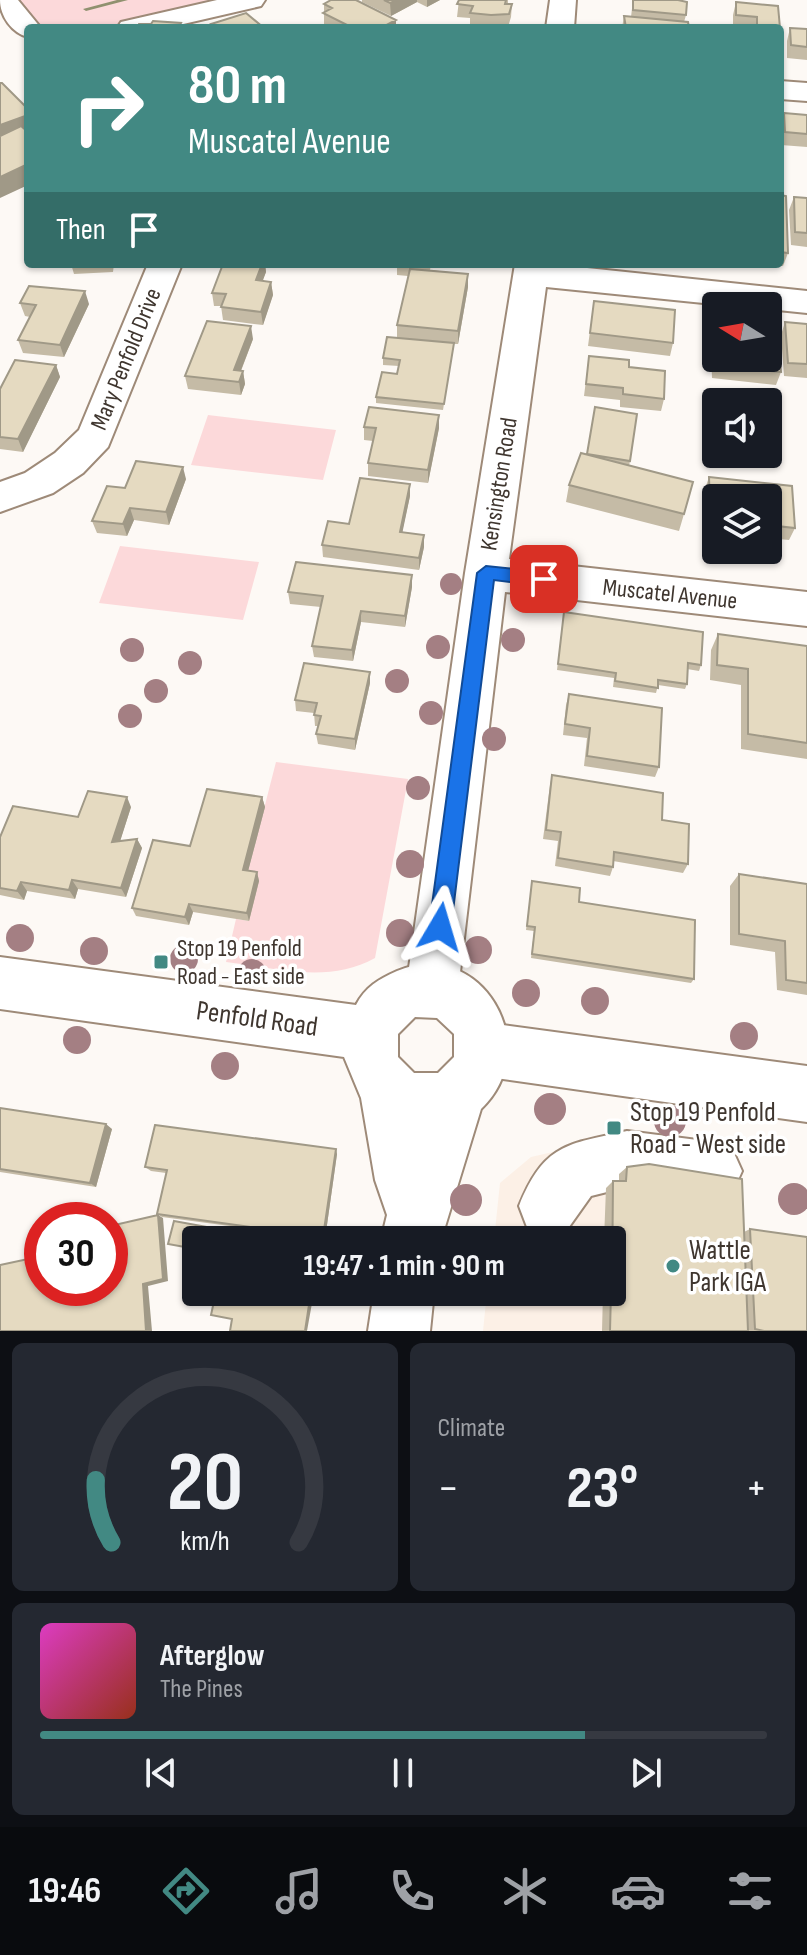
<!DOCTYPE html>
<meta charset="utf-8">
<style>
body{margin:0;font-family:"Sofia Sans Condensed",sans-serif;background:#242831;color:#f1f3f6;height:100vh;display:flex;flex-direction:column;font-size:30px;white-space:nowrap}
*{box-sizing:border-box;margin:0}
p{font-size:26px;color:#9ea1a6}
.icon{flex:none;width:44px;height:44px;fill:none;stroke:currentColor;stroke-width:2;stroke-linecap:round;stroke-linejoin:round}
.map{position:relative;height:1331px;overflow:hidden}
.drawer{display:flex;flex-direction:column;gap:12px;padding:12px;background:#0d0f14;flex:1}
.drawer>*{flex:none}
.hud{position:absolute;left:24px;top:24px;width:760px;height:244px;border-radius:8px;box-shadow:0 2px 6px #0004;background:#428983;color:#fff;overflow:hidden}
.needle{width:52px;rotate:281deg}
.controls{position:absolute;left:702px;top:292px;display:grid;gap:16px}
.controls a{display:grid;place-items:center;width:80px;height:80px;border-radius:8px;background:#171b24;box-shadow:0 2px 6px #0004;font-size:40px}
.speed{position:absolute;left:24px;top:1202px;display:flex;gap:16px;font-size:40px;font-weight:700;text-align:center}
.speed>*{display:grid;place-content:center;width:104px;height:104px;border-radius:50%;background:#171b24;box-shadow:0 2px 6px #0004;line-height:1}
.speed .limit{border:12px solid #d22;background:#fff;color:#111}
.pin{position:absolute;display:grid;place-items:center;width:68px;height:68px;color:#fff;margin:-34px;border-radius:16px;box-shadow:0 4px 12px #0006}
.me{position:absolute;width:88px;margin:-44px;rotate:7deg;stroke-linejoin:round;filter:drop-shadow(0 0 6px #0008)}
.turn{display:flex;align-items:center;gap:28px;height:168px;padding:0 32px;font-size:36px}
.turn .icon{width:104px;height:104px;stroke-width:2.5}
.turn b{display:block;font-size:56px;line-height:68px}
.then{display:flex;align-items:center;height:76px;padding:0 32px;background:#0003;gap:16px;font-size:30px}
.big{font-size:60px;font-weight:700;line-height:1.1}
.drawer .widget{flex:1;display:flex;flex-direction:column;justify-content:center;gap:12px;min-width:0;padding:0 28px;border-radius:12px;background:#242831}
.drawer .dial{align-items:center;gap:0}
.dial svg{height:208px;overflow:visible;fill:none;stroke:#363941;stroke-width:7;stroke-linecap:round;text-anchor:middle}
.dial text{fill:#f1f3f6;stroke:none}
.song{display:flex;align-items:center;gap:24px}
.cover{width:96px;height:96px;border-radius:12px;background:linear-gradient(135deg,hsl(310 70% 55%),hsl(10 70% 35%))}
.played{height:8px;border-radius:4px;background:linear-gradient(90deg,#428983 75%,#363941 75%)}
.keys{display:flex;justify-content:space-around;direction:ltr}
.heat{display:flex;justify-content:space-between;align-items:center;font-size:44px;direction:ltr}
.drawer .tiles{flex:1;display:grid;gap:12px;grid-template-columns:1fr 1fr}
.widget:last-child{grid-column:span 2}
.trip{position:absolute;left:182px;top:1226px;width:444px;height:80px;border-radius:8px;background:#171b24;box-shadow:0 2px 6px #0004;font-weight:700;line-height:80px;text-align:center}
.menu{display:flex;height:128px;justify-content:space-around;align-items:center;background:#090b0e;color:#9ea1a6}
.menu .icon{width:56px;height:56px}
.menu .active{color:#428983}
.menu b{font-size:36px;color:#f1f3f6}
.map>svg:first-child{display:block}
.built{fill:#fcf0e6}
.green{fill:#fcd9da}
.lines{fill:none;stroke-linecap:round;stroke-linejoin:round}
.stream{fill:#90916f;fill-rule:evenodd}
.minor-casing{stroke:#9e8a78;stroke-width:4}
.major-casing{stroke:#9e8a78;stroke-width:4}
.minor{fill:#fff;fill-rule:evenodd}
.major{fill:#fff;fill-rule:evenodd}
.tree{fill:#a47f83}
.wall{fill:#c5bba6}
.shaded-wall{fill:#a09987}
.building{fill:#e5dac1;stroke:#a09987;stroke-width:2}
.route{fill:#1a73e8;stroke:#114b97;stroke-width:2}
.poi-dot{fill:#428983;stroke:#fff;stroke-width:3}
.labels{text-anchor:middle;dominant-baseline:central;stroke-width:7;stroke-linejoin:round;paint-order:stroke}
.street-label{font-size:24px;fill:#3f362f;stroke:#fff}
.poi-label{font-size:24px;fill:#3f362f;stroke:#fff;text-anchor:start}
.near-street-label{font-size:28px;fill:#3f362f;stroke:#fff}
.near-poi-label{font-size:28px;fill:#3f362f;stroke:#fff;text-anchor:start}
</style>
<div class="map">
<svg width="807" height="1331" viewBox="0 0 807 1331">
<rect width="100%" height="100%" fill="#fdf9f5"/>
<path class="built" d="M592 1143 735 1331H483L487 1292H612V1240H494L500 1183 531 1157Z"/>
<path class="green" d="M16 0H225L108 28H41Z
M208 415 336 430 323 480 191 465Z
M120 546 259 562 243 620 99 603Z
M276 762 408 779 375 958C329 984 276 968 226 962L236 919 249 921 246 879Z"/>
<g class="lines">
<path class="stream" d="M117 0H128L86 11 83 9Z"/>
<g class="minor-casing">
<path id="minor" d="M0 0H18L41 28H28V37C12 33 0 16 0 0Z
M217 0H265L261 6 166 28H117L121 22Z
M550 0H576L574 28H546Z
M780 81 807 83V101L780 99Z
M148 264H182L108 447 83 473 53 493 0 512V482L25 473 55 453 79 430Z
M515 264H549L807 291V313L768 309V306H733L546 287 509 559 807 592V626L505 592 458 989 451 1008 432 1015 413 1008 406 989 465 573Z
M481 1022 807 1066V1122L481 1076 462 1068 454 1049 462 1030Z
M627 1131 713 1142 733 1151 742 1171 733 1191 713 1200 627 1187 591 1196 569 1227 548 1235 527 1227 519 1206C544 1144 567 1144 627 1131Z"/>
</g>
<g class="major-casing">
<path id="major" d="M0 957 356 1005C365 987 379 979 397 971 481 936 546 1047 481 1109L441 1240H381L387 1215 375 1180 361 1098 344 1057 0 1009ZM415 1017 437 1018 454 1034V1057L438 1073H414L398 1057V1034Z
M374 1292H434L430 1331H368Z"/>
</g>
<use href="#minor" class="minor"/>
<use href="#major" class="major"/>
</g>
<g class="tree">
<circle cx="451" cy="584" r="11"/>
<circle cx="513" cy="640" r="12"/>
<circle cx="438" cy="647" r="12"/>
<circle cx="132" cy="650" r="12"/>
<circle cx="190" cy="663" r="12"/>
<circle cx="397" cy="681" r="12"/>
<circle cx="156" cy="691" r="12"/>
<circle cx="431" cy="713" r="12"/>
<circle cx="130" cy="716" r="12"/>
<circle cx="494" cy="739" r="12"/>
<circle cx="418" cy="788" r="12"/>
<circle cx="410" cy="864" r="14"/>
<circle cx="400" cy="933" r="14"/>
<circle cx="20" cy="938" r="14"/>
<circle cx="478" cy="950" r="14"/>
<circle cx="94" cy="951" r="14"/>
<circle cx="184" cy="959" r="14"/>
<circle cx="252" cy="973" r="14"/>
<circle cx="526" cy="993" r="14"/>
<circle cx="595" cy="1001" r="14"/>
<circle cx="744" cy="1036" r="14"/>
<circle cx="77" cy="1040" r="14"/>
<circle cx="225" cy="1066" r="14"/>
<circle cx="550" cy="1109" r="16"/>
<circle cx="670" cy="1121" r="16"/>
<circle cx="794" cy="1199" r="16"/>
<circle cx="466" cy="1200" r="16"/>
</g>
<path class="wall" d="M362 0H440L427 7 417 2 391 16 362 2Z
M459 0H508V4H512L511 17 508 27 490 28 470 26V18L457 17Z
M633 0H678L686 15 684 22 689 28H622L624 16 631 17Z
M736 2 780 28H733V15Z
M324 4 396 20V28H329L324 26Z
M790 28 807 29V60L787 58V41Z
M784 113 807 115V147L781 145 780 126Z
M780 195 788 253 783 266 767 264H780Z
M794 197 807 198V247L791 245 789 210Z
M71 264H114L113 272 74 274Z
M223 264H294L293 267 265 264 266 272 262 281 271 282 273 295 263 325 223 320 221 306H214L212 293Z
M397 264H431L430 270 468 274V287L458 344H454L443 410 376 403V397L397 374 399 366 383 365V358L397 338V325L408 276 397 275Z
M594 301 673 343 670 356 588 346Z
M20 303 89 304 64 357 23 353 18 340 30 317 25 316Z
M785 322 807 324V378L784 376 781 335Z
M253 339 241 371H243L245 384 241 395 188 389 185 376Z
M715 339 781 372 776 385 712 378 711 352Z
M589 356 629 367 664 399 661 411 620 407V400L584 396Z
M56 365 60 377 23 452 0 449V389Z
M595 407 630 461 629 466 684 514 679 531 566 502 569 485 587 455Z
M439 415V428L428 483 368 476V463L373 441 364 440V427Z
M709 477 792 486 795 528 789 540 768 538V498H716V522L705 521V489Z
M186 479 169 525 134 520 127 536 97 533 92 521 125 488Z
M410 496 402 532 424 535V547L419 570 323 557 322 545 349 524Z
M412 575V587L405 627 361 622 353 661 314 657 312 646 321 607 290 604 288 592Z
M563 618 701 665 699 671 687 669V684L685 689 658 685 656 693 613 687 614 678 557 670Z
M718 634 807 646V759L741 749V685L710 680 711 650Z
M370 683 355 750 318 744 316 734 318 726H315L314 713 296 711 295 700Z
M569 694 659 767 655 777 584 766 587 738 563 735 566 705Z
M552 775 662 820 688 864 683 873 613 861V867L610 876 555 866 558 841 543 839 550 785Z
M262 797 265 807 248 871 257 872 259 881 249 921 193 912 189 925 136 916 132 908 190 846Z
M131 807 120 841 137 839 142 848 126 897 78 889 75 899 27 891 24 900 0 895V837L78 817Z
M739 874 807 884V995L777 990 775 952 730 945V886Z
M532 881 694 979 691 983 531 958 534 931 526 930Z
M0 1108 112 1129 96 1187 0 1172Z
M337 1154 325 1239 262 1231 304 1237 306 1240 252 1229 162 1217 157 1214 166 1173 151 1171 145 1167Z
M627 1167 744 1232 750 1229 807 1331H602L603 1292H612V1240H604L606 1188 613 1181H619V1174Z"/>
<path class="shaded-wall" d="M397 0H417V2L391 16 390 3Z
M427 0H440L427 7Z
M396 20V28H381Z
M28 115V130L0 140V125Z
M28 164V185L0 198V177Z
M262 264H265L266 272 258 294 256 280Z
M468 274V287L458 344V331Z
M271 282 273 295 263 325 261 312Z
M85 291 89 304 64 357 60 345Z
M251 326 253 339 236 383 234 370Z
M56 365 60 377 23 452 18 439Z
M243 371 245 384 241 395 239 382Z
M439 415V428L428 483V470Z
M183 467 186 479 169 525 166 512Z
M410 484V496L400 544V532Z
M130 508 134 520 127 536 123 524Z
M424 535V547L419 570V558Z
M412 575V587L405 627V616Z
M361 611V622L353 661 352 650Z
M370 672V683L355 750V739Z
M127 797 131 807 117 851 112 842Z
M262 797 265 807 246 879 243 870Z
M137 839 142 848 126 897 121 888Z
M257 872 259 881 249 921 247 913Z
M72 880 78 889 75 899 69 890Z
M21 882 27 891 24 900 17 891Z
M189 904 193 912 189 925 185 917Z
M106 1124 112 1129 96 1187 90 1183Z
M336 1149 337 1154 325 1239 323 1237Z
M158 1215 163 1218 168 1281 148 1286 152 1331H146L143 1284Z
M207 1227 209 1229 206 1240H204Z
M311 1292H314L307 1331H305Z"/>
<path class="building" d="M331 0H356L396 20 381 28H353L323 13 332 8 324 4Z
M384 0H397L390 3Z
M459 0H506L505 4H512L509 14 491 15 470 13 473 6 457 4Z
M633 0H678L687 2 686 15 633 10Z
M736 2 778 6 780 28H735V25L757 26V17L736 15Z
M246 13 264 28H215L211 24Z
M624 16 688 22 689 28H626Z
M153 21 181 23 178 28H137L139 24H151Z
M790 28 807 29V47L791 45Z
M0 83H2L28 109V115L0 125Z
M784 113 807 115V134L785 132Z
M21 126 28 132V164L0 177V136Z
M780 195 786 196 788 253 780 252Z
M794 197 807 198V233L795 232Z
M223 264H262L256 280 271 282 261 312 221 307 226 294 212 293Z
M410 269 468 274 458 331 397 325Z
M29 286 85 291 60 345 18 340 36 305 20 303Z
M594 301 675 310 673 343 590 333Z
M207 321 251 326 234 370 243 371 239 382 185 376Z
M785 322 807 324V364L788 363Z
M768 333 778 334 781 372 716 366 715 339H716V358H768Z
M387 337 454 343 444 404 376 397 382 372 397 374 400 360 383 358Z
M589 356 629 360V367L665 371 664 399 623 394V388L586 384Z
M15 360 56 365 18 439 0 437V389Z
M369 407 439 415 428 470 368 463 376 428 364 427Z
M595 407 637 414 630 461 587 454Z
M581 453 693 482 684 514 569 485Z
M136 461 183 467 166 512 130 508 123 524 92 521 107 486 125 488Z
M709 477 792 486 795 528 768 525V498H716V510L710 509Z
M360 478 410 484 400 532 424 535 419 558 322 545 328 521 349 524Z
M296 562 412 575 405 616 361 611 352 650 312 646 323 596 288 592Z
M564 612 703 632 701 665 688 663 687 684 658 680V688L615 681 616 673 558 664Z
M718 634 807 646V743L748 734V669L717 665Z
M304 663 370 672 355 739 316 734 321 716 314 715 317 703 295 700Z
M569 694 662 708 659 767 587 756 590 728 565 724Z
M552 775 663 793 662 820 689 824 688 864 614 852 613 867 558 858 561 832 546 830Z
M207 789 262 797 243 870 257 872 247 913 189 904 185 917 132 908 153 840 190 846Z
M88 791 127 797 112 842 137 839 121 888 72 880 69 890 21 882 17 891 0 888V837L13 806 78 817Z
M739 874 807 884V983L786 980 785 941 739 934Z
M532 881 580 888 579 902 695 920 694 979 532 954 535 927 527 926Z
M0 1108 106 1124 90 1183 0 1169Z
M155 1125 336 1149 323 1237 157 1214 167 1170 145 1167Z
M649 1164 742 1179 748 1331H610L611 1292H612L613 1181H626L627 1167Z
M158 1215 163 1279 143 1284 146 1331H0V1265L42 1256V1288H110V1226Z
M174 1221 207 1227 204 1240H196V1249L168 1244Z
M252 1229 304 1237 303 1240H250Z
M750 1229 807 1237V1331H764L755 1329Z
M216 1292H311L305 1331H230L232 1319 211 1315Z"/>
<path class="route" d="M486 566 544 572 553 579 544 586 494 580 451 927 447 934 440 937 433 934 429 927 477 573Z"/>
<g class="poi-dot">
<rect x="153" y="954" width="16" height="16" rx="4"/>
<rect x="606" y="1120" width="16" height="16" rx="4"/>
<circle cx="673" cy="1266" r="8"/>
</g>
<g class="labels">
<g class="street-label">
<text transform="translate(126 359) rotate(-68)">Mary Penfold Drive</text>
<text transform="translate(499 484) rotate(-81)">Kensington Road</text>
<text transform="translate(670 594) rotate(6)">Muscatel Avenue</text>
</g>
<g class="poi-label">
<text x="177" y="948">Stop 19 Penfold<tspan x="177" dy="28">Road - East side</tspan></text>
</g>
<g class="near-street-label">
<text transform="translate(257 1019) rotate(8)">Penfold Road</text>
</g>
<g class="near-poi-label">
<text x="630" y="1112">Stop 19 Penfold<tspan x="630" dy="32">Road - West side</tspan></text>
<text x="689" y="1250">Wattle<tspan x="689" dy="32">Park IGA</tspan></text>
</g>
</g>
</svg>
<div class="controls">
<a><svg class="needle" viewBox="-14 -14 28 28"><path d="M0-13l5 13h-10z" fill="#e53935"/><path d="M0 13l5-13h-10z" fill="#9ea1a6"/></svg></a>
<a><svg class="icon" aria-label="sound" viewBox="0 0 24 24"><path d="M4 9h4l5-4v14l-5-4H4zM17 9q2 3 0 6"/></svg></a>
<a><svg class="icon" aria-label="layers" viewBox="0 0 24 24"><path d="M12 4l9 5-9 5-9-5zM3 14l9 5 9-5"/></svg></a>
</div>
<div class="speed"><div class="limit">30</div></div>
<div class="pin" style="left:544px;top:579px;background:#d93025"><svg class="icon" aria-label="arrive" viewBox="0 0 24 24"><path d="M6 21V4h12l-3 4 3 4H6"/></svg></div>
<svg class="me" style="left:440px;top:927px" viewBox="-20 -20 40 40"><path d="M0-17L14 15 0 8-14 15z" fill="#1a73e8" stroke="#fff" stroke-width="4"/></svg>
<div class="trip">19:47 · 1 min · 90 m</div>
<div class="hud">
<div class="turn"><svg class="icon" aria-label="right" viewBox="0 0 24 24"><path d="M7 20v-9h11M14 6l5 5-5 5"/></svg><div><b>80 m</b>Muscatel Avenue</div></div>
<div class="then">Then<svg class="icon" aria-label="arrive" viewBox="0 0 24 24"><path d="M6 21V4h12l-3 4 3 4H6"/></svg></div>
</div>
</div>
<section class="drawer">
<div class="tiles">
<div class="widget dial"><svg viewBox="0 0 100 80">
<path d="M14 69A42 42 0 1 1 86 69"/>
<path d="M14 69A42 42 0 0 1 8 45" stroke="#428983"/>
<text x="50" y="56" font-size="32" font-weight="700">20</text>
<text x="50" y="72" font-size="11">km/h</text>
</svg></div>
<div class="widget"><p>Climate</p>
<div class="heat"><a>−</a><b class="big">23°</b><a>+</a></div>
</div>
<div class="widget">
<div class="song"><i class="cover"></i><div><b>Afterglow</b><p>The Pines</p></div></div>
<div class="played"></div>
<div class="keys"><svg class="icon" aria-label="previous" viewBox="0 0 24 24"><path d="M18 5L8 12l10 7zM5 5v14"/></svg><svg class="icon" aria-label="pause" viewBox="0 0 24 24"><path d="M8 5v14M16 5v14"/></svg><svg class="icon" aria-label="next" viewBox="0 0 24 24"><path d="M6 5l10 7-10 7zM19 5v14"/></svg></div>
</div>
</div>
</section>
<nav class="menu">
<b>19:46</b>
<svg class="icon active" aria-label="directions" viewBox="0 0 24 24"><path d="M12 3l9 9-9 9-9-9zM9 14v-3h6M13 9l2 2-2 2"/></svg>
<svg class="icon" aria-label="music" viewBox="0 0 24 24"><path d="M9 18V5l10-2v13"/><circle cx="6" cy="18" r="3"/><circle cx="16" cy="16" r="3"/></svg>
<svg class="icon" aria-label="phone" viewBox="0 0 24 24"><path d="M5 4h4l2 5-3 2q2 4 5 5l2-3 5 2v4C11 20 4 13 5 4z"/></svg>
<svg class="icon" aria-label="climate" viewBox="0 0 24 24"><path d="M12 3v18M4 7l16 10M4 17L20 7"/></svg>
<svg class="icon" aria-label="car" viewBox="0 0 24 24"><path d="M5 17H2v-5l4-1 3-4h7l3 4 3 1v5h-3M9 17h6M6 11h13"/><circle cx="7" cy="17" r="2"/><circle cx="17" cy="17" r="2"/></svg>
<svg class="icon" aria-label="filters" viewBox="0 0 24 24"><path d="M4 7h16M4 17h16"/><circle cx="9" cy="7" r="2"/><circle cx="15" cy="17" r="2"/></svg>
</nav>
